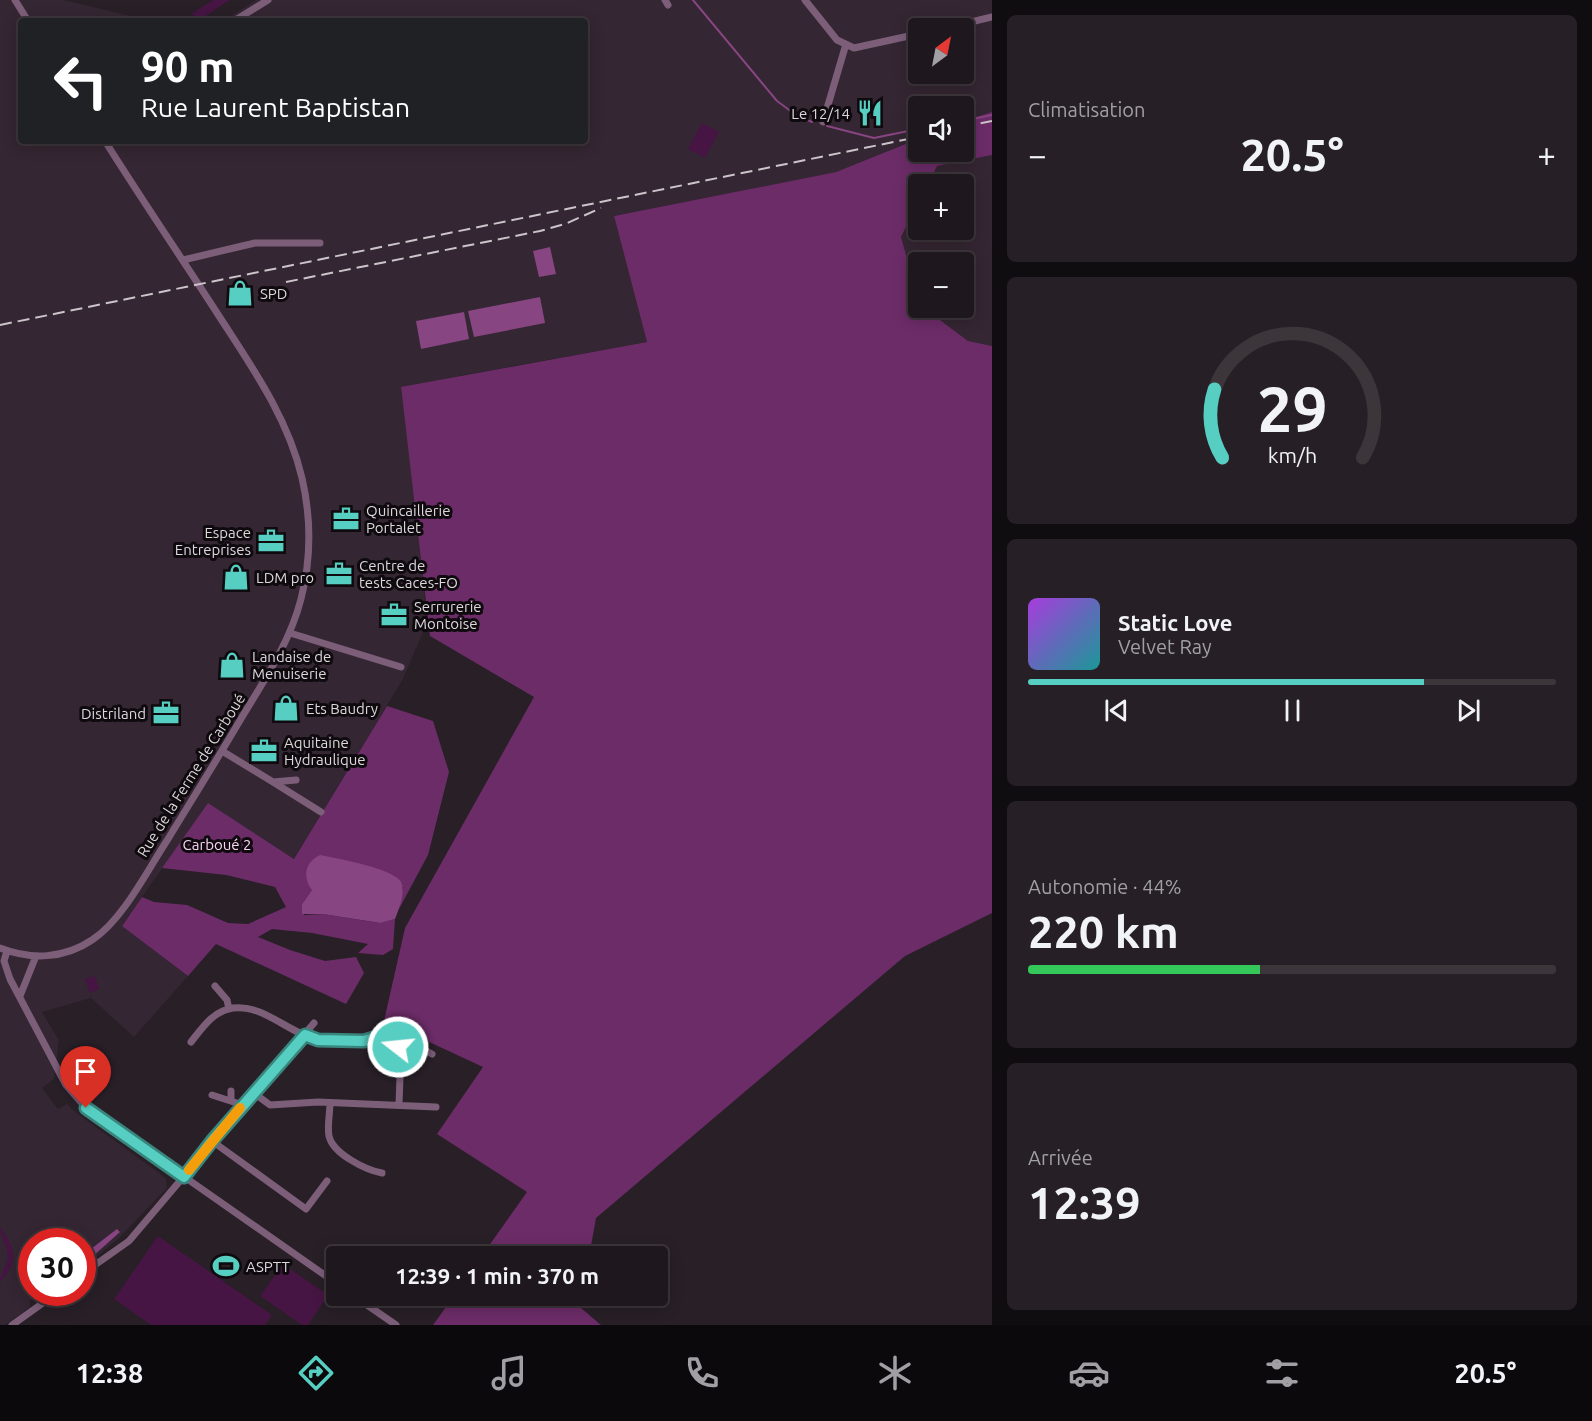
<!DOCTYPE html>
<html lang="fr">
<meta charset="utf-8">
<style>
body{margin:0;font-family:Ubuntu,sans-serif;background:#262026;color:#f1f3f6;height:100vh;display:flex;flex-direction:column;font-size:22px;white-space:nowrap}
*{box-sizing:border-box;margin:0}
p{font-size:20px;color:#a19fa4}
.icon{flex:none;width:33px;height:33px;fill:none;stroke:currentColor;stroke-width:2;stroke-linecap:round;stroke-linejoin:round}
.map{position:relative;flex:1;overflow:hidden}
.panel{display:flex;flex-direction:column;gap:15px;padding:15px;background:#100d10;width:600px}
.panel>*{flex:none}
.hud{position:absolute;left:18px;top:18px;width:570px;height:126px;border-radius:6px;box-shadow:0 3px 15px #0003,0 0 0 2px #3c363b;background:#202124;color:#fff;overflow:hidden}
.needle{width:39px;rotate:32deg}
.tools{position:absolute;left:908px;top:18px;display:grid;gap:12px}
.tools a{display:grid;place-items:center;width:66px;height:66px;border-radius:6px;background:#1e171d;box-shadow:0 3px 15px #0003,0 0 0 2px #3c363b;font-size:30px}
.speed{position:absolute;left:18px;top:1228px;display:flex;gap:12px;font-size:30px;font-weight:700;text-align:center}
.speed>*{display:grid;place-content:center;width:78px;height:78px;border-radius:50%;background:#1e171d;box-shadow:0 3px 15px #0003,0 0 0 2px #3c363b;line-height:1}
.speed .limit{border:9px solid #d22;background:#fff;color:#111}
.pin{position:absolute;display:grid;place-items:center;width:51px;height:51px;color:#fff;margin:-62px -26px;border-radius:50% 50% 50% 0;rotate:-45deg;box-shadow:0 0 6px #0007}
.pin .icon{rotate:45deg}
.me{position:absolute;width:66px;margin:-33px;rotate:286deg;stroke-linejoin:round;filter:drop-shadow(0 0 4px #0008)}
.turn{display:flex;align-items:center;gap:21px;height:126px;padding:0 24px;font-size:27px}
.turn .icon{width:78px;height:78px;stroke-width:2.5}
.turn b{display:block;font-size:42px;line-height:51px}
.big{font-size:45px;font-weight:700;line-height:1.1}
.panel .widget{flex:1;display:flex;flex-direction:column;justify-content:center;gap:9px;min-width:0;padding:0 21px;border-radius:9px;background:#262026}
.panel .dial{align-items:center;gap:0}
.dial svg{height:156px;overflow:visible;fill:none;stroke:#3c363b;stroke-width:7;stroke-linecap:round;text-anchor:middle}
.dial text{fill:#f1f3f6;stroke:none}
.song{display:flex;align-items:center;gap:18px}
.cover{width:72px;height:72px;border-radius:9px;background:linear-gradient(135deg,hsl(280 70% 55%),hsl(180 70% 35%))}
.played{height:6px;border-radius:3px;background:linear-gradient(90deg,#57cec2 75%,#3c363b 75%)}
.keys{display:flex;justify-content:space-around;direction:ltr}
.heat{display:flex;justify-content:space-between;align-items:center;font-size:33px;direction:ltr}
.charge{height:9px;border-radius:4px;background:linear-gradient(90deg,#34c759 44%,#3c363b 0)}
.trip{position:absolute;left:326px;top:1246px;width:342px;height:60px;border-radius:6px;background:#1e171d;box-shadow:0 3px 15px #0003,0 0 0 2px #3c363b;font-weight:700;line-height:60px;text-align:center}
.tab-bar{display:flex;height:96px;justify-content:space-around;align-items:center;background:#0c090c;color:#a19fa4}
.tab-bar .icon{width:42px;height:42px}
.tab-bar .active{color:#57cec2}
.tab-bar b{font-size:27px;color:#f1f3f6}
main{display:flex;flex:1;min-height:0}
.map>svg:first-child{display:block}
.built{fill:#342632;fill-rule:evenodd}
.green{fill:#461543}
.forest{fill:#6c2c68}
.water{fill:#874582}
.lines{fill:none;stroke-linecap:round;stroke-linejoin:round}
.stream{stroke:#874582;stroke-width:2}
.minor{stroke:#7c5e79;stroke-width:7}
.rail{stroke:#cbc5ca;stroke-width:2;stroke-dasharray:12 6;stroke-linecap:butt}
.route-casing{stroke:#39867e;stroke-width:15}
.route{stroke:#57cec2;stroke-width:10}
.slow{stroke:#f59e0b;stroke-width:10}
.labels{text-anchor:middle;dominant-baseline:central;stroke-width:6;stroke-linejoin:round;paint-order:stroke}
.poi-label{font-size:15px;fill:#ded8dd;stroke:#0e0a0e;text-anchor:start}
.street-label{font-size:15px;fill:#ded8dd;stroke:#0e0a0e}
.park-label{font-size:15px;fill:#fad4f5;stroke:#0e0a0e}
</style>
<main>
<div class="map">
<svg width="992" height="1325" viewBox="0 0 992 1325">
<rect width="100%" height="100%" fill="#281f27"/>
<path class="built" d="M0 0H64L152 21H21V141H585V21H223L256 0H992V112L963 121V106H918V139L836 172 614 216 647 342 464 375 401 389 423 562 426 625 403 679 294 859 208 804 122 925 188 976 134 1037 91 998 42 1012 59 1040 54 1079 42 1088 58 1109 67 1104 74 1111 166 1178 167 1188 119 1238 83 1268 82 1242H32V1293H40L30 1301V1307L5 1325H0ZM918 28H963V74H918Z
M992 155V346L968 341 924 308H963V262H918V297L901 237 918 203V230H963V184H928L937 166Z"/>
<path class="green" d="M213 0H230L201 19 191 14Z
M702 123 719 132 705 158 688 149Z
M95 976 99 989 90 993 85 979Z
M0 1227C15 1248 20 1261 0 1282 0 1272 8 1266 8 1255 7 1244 0 1237 0 1227Z
M158 1236 272 1315 265 1325H151L114 1299Z
M283 1264 328 1295 308 1325H302L260 1296Z"/>
<path class="forest" d="M992 112V155L937 166 928 184H918V203L901 237 918 297V308H924L968 341 992 346V913L905 956 596 1218 589 1257H481L527 1192 437 1134 483 1067 384 1021 405 928 534 697 430 636 401 387 647 342 614 216 836 172 918 139V152H963V121Z
M387 706 433 721 449 772 428 855 399 909 403 887 312 890 302 904 304 915 323 914 379 923 395 919 393 949 383 955 358 953 368 944 312 933 272 929 258 937 290 950 325 961 356 957 364 973 346 1004 216 944 188 976 122 926 142 897 154 902 187 905 228 923 248 924 286 907 275 887 226 875 162 868 208 803 294 859Z
M454 1296H582L581 1308 601 1325H433Z"/>
<path class="water" d="M550 247 556 274 539 277 533 251Z
M540 297 545 323 474 337 468 311Z
M464 312 469 339 421 349 416 321Z
M320 855C336 858 395 869 401 882 406 892 399 909 395 919L380 923 323 914H302V904L312 890C302 877 305 862 320 855Z
M117 1229 120 1232 92 1257 88 1255 87 1252Z"/>
<g class="lines">
<path class="stream" d="M693 0 777 101 796 115 812 122
M963 121 992 115
M827 126 874 138 918 129"/>
<path class="minor" d="M15 0 28 21
M665 0 668 5
M805 0 837 40 854 48 918 34
M234 21 268 0
M946 28 992 17
M823 122 846 44
M183 260 255 243H320
M290 633 401 667
M222 751 273 782 296 780
M273 782 321 812
M0 948C31 960 64 959 92 940 123 920 148 869 168 839 193 798 218 758 242 717 265 679 290 642 301 599 311 560 311 517 302 478 288 418 252 367 219 316 181 257 142 200 105 141
M7 951 4 961 10 979 66 1085 86 1108 336 1283
M215 986 227 1000 229 1009
M20 996 36 956
M191 1042C203 1027 213 1011 233 1008 264 1004 289 1034 319 1040 329 1042 354 1043 365 1041 384 1038 385 1033 401 1050L399 1104
M398 1047 413 1044 432 1054
M254 1093 270 1105 318 1102 436 1107
M212 1095 243 1105
M231 1100V1091
M330 1103C330 1113 327 1126 329 1136 333 1154 366 1170 382 1173
M212 1141 306 1209 327 1181
M82 1274 129 1241 314 1023
M354 1296 396 1325
M12 1325 57 1293"/>
<path class="rail" d="M963 127 992 121
M286 282 540 231 565 224 601 208
M0 325 918 137"/>
</g>
<g class="lines">
<g class="route-casing">
<path id="route" d="M86 1108 184 1177 212 1141 305 1035 318 1040 364 1041 380 1036 393 1041 398 1047"/>
</g>
<use href="#route" class="route"/>
<path class="slow" d="M189 1170 240 1108"/>
</g>
<defs>
<g id="restaurant-bare" transform="scale(2.07)"><path d="M-5-6h1v4h1v-4h1v4h1v-4h1v5L-1.5 .5V6h-2V.5L-5-1ZM5-6V6H3V1.5H1.5Q1.5-4 5-6Z" fill="#57cec2" stroke="#0e0a0e" stroke-width="2.5" paint-order="stroke"/></g>
<g id="shop-bare" transform="scale(2.07)"><path d="M-5-2.5h2.3a2.7 3.5 0 0 1 5.4 0H5L5.5 6h-11ZM-1.5-2.5h3a1.5 2.3 0 0 0-3 0Z" fill="#57cec2" stroke="#0e0a0e" stroke-width="2.5" paint-order="stroke"/></g>
<g id="office-bare" transform="scale(2.07)"><path d="M-6-3h4V-5.5h4V-3h4V5H-6ZM-1-4.5V-3h2v-1.5ZM-6 0V1H6V0Z" fill="#57cec2" stroke="#0e0a0e" stroke-width="2.5" paint-order="stroke"/></g>
<g id="stadium-bare" transform="scale(2.07)"><path d="M0-5a6.5 5 0 1 0 0 10a6.5 5 0 1 0 0-10ZM-3.5-1.8h7v3.6h-7Z" fill="#57cec2" stroke="#0e0a0e" stroke-width="2.5" paint-order="stroke"/></g>
</defs>
<g fill-rule="evenodd">
<use href="#restaurant-bare" x="870" y="113"/>
<use href="#shop-bare" x="240" y="293"/>
<use href="#office-bare" x="346" y="519"/>
<use href="#office-bare" x="271" y="541"/>
<use href="#office-bare" x="339" y="574"/>
<use href="#shop-bare" x="236" y="577"/>
<use href="#office-bare" x="394" y="615"/>
<use href="#shop-bare" x="232" y="665"/>
<use href="#shop-bare" x="286" y="708"/>
<use href="#office-bare" x="166" y="713"/>
<use href="#office-bare" x="264" y="751"/>
<use href="#stadium-bare" x="226" y="1266"/>
</g>
<g class="labels">
<g class="poi-label">
<text x="850" y="113" text-anchor="end">Le 12/14</text>
<text x="260" y="293">SPD</text>
<text x="366" y="510">Quincaillerie<tspan x="366" dy="17">Portalet</tspan></text>
<text x="251" y="532" text-anchor="end">Espace<tspan x="251" dy="17">Entreprises</tspan></text>
<text x="359" y="565">Centre de<tspan x="359" dy="17">tests Caces-FO</tspan></text>
<text x="256" y="577">LDM pro</text>
<text x="414" y="606">Serrurerie<tspan x="414" dy="17">Montoise</tspan></text>
<text x="252" y="656">Landaise de<tspan x="252" dy="17">Menuiserie</tspan></text>
<text x="306" y="708">Ets Baudry</text>
<text x="146" y="713" text-anchor="end">Distriland</text>
<text x="284" y="742">Aquitaine<tspan x="284" dy="17">Hydraulique</tspan></text>
<text x="246" y="1266">ASPTT</text>
</g>
<g class="street-label">
<text transform="translate(191 775) rotate(-58)">Rue de la Ferme de Carboué</text>
</g>
<g class="park-label">
<text x="217" y="844">Carboué 2</text>
</g>
</g>
</svg>
<div class="tools">
<a><svg class="needle" viewBox="-14 -14 28 28"><path d="M0-13l5 13h-10z" fill="#e53935"/><path d="M0 13l5-13h-10z" fill="#a19fa4"/></svg></a>
<a><svg class="icon" aria-label="sound" viewBox="0 0 24 24"><path d="M4 9h4l5-4v14l-5-4H4zM17 9q2 3 0 6"/></svg></a>
<a>+</a>
<a>−</a>
</div>
<div class="speed"><div class="limit">30</div></div>
<div class="pin" style="left:86px;top:1108px;background:#d93025"><svg class="icon" aria-label="arrive" viewBox="0 0 24 24"><path d="M6 21V4h12l-3 4 3 4H6"/></svg></div>
<svg class="me" style="left:398px;top:1047px" viewBox="-20 -20 40 40"><circle r="17" fill="#57cec2" stroke="#fff" stroke-width="3"/><path d="M0-11L8 9 0 5-8 9z" fill="#fff"/></svg>
<div class="trip">12:39 · 1 min · 370 m</div>
<div class="hud">
<div class="turn"><svg class="icon" aria-label="left" viewBox="0 0 24 24"><path d="M17 20v-9H6M10 6l-5 5 5 5"/></svg><div><b>90 m</b>Rue Laurent Baptistan</div></div>
</div>
</div>
<section class="panel">
<div class="widget"><p>Climatisation</p>
<div class="heat"><a>−</a><b class="big">20.5°</b><a>+</a></div>
</div>
<div class="widget dial"><svg viewBox="0 0 100 80">
<path d="M14 69A42 42 0 1 1 86 69"/>
<path d="M14 69A42 42 0 0 1 10 34" stroke="#57cec2"/>
<text x="50" y="56" font-size="32" font-weight="700">29</text>
<text x="50" y="72" font-size="11">km/h</text>
</svg></div>
<div class="widget">
<div class="song"><i class="cover"></i><div><b>Static Love</b><p>Velvet Ray</p></div></div>
<div class="played"></div>
<div class="keys"><svg class="icon" aria-label="previous" viewBox="0 0 24 24"><path d="M18 5L8 12l10 7zM5 5v14"/></svg><svg class="icon" aria-label="pause" viewBox="0 0 24 24"><path d="M8 5v14M16 5v14"/></svg><svg class="icon" aria-label="next" viewBox="0 0 24 24"><path d="M6 5l10 7-10 7zM19 5v14"/></svg></div>
</div>
<div class="widget"><p>Autonomie · 44%</p><b class="big">220 km</b><div class="charge"></div></div>
<div class="widget"><p>Arrivée</p><b class="big">12:39</b></div>
</section>
</main>
<nav class="tab-bar">
<b>12:38</b>
<svg class="icon active" aria-label="directions" viewBox="0 0 24 24"><path d="M12 3l9 9-9 9-9-9zM9 14v-3h6M13 9l2 2-2 2"/></svg>
<svg class="icon" aria-label="music" viewBox="0 0 24 24"><path d="M9 18V5l10-2v13"/><circle cx="6" cy="18" r="3"/><circle cx="16" cy="16" r="3"/></svg>
<svg class="icon" aria-label="phone" viewBox="0 0 24 24"><path d="M5 4h4l2 5-3 2q2 4 5 5l2-3 5 2v4C11 20 4 13 5 4z"/></svg>
<svg class="icon" aria-label="climate" viewBox="0 0 24 24"><path d="M12 3v18M4 7l16 10M4 17L20 7"/></svg>
<svg class="icon" aria-label="car" viewBox="0 0 24 24"><path d="M5 17H2v-5l4-1 3-4h7l3 4 3 1v5h-3M9 17h6M6 11h13"/><circle cx="7" cy="17" r="2"/><circle cx="17" cy="17" r="2"/></svg>
<svg class="icon" aria-label="filters" viewBox="0 0 24 24"><path d="M4 7h16M4 17h16"/><circle cx="9" cy="7" r="2"/><circle cx="15" cy="17" r="2"/></svg>
<b>20.5°</b>
</nav>
